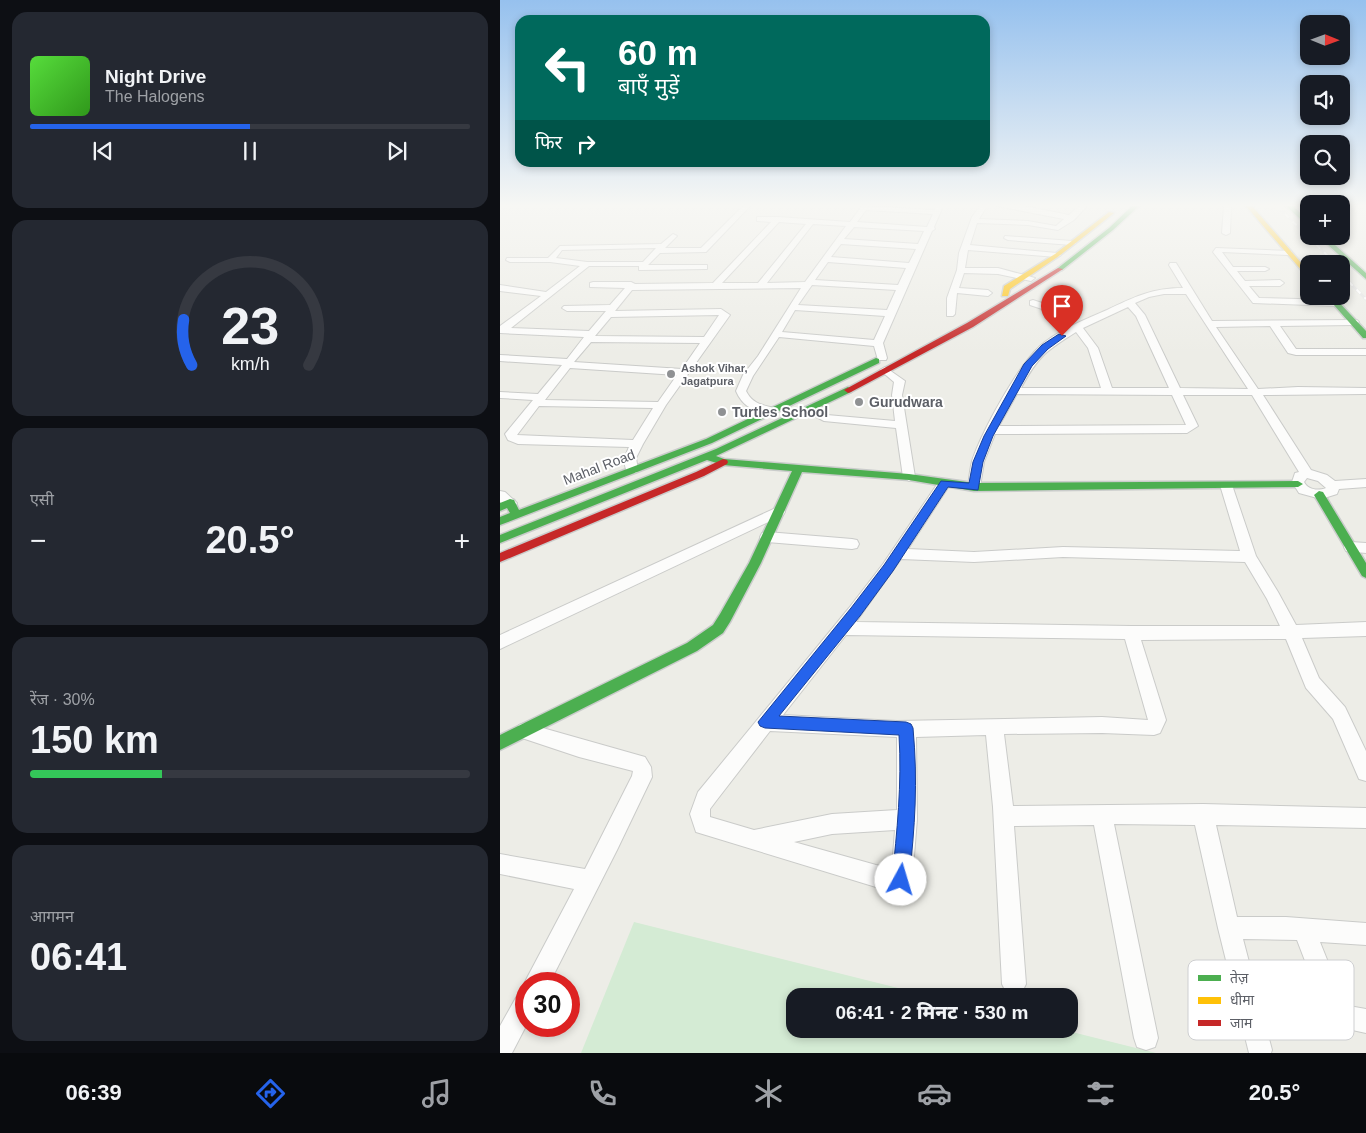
<!DOCTYPE html>
<html lang="hi">
<meta charset="utf-8">
<style>
body{margin:0;font-family:Arial,"Noto Sans Devanagari",sans-serif;background:#242831;color:#f1f3f6;height:100vh;display:flex;flex-direction:column;font-size:19px;white-space:nowrap}
*{box-sizing:border-box;margin:0}
p{font-size:16px;color:#9ea1a6}
.icon{flex:none;width:28px;height:28px;fill:none;stroke:currentColor;stroke-width:2;stroke-linecap:round;stroke-linejoin:round}
.map{position:relative;flex:1;overflow:hidden}
.drawer{display:flex;flex-direction:column;gap:12px;padding:12px;background:#0d0f14;width:500px}
.drawer>*{flex:none}
.guide{position:absolute;left:15px;top:15px;width:475px;height:152px;border-radius:15px;box-shadow:0 2px 8px #0003;background:#00695c;color:#fff;overflow:hidden}
.needle{width:32px;rotate:91deg}
.buttons{position:absolute;left:800px;top:15px;display:grid;gap:10px}
.buttons a{display:grid;place-items:center;width:50px;height:50px;border-radius:10px;background:#171b24;box-shadow:0 2px 8px #0003;font-size:25px}
.speed{position:absolute;left:15px;top:972px;display:flex;gap:10px;font-size:25px;font-weight:700;text-align:center}
.speed>*{display:grid;place-content:center;width:65px;height:65px;border-radius:50%;background:#171b24;box-shadow:0 2px 8px #0003;line-height:1}
.speed .limit{border:8px solid #d22;background:#fff;color:#111}
.pin{position:absolute;display:grid;place-items:center;width:42px;height:42px;color:#fff;margin:-51px -21px;border-radius:50% 50% 50% 0;rotate:-45deg;box-shadow:0 0 5px #0007}
.pin .icon{rotate:45deg}
.me{position:absolute;width:55px;margin:-28px;rotate:6deg;stroke-linejoin:round;filter:drop-shadow(0 0 4px #0008)}
.turn{display:flex;align-items:center;gap:18px;height:105px;padding:0 20px;font-size:22px}
.turn .icon{width:65px;height:65px;stroke-width:2.5}
.turn b{display:block;font-size:35px;line-height:42px}
.then{display:flex;align-items:center;height:48px;padding:0 20px;background:#0003;gap:10px;font-size:19px}
.big{font-size:38px;font-weight:800;line-height:1.1}
.drawer .widget{flex:1;display:flex;flex-direction:column;justify-content:center;gap:8px;min-width:0;padding:0 18px;border-radius:15px;background:#242831}
.drawer .dial{align-items:center;gap:0}
.dial svg{height:130px;overflow:visible;fill:none;stroke:#363941;stroke-width:7;stroke-linecap:round;text-anchor:middle}
.dial text{fill:#f1f3f6;stroke:none}
.song{display:flex;align-items:center;gap:15px}
.cover{width:60px;height:60px;border-radius:8px;background:linear-gradient(135deg,hsl(110 70% 55%),hsl(110 70% 35%))}
.played{height:5px;border-radius:2px;background:linear-gradient(90deg,#2563eb 50%,#363941 50%)}
.keys{display:flex;justify-content:space-around;direction:ltr}
.heat{display:flex;justify-content:space-between;align-items:center;font-size:28px;direction:ltr}
.charge{height:8px;border-radius:4px;background:linear-gradient(90deg,#34c759 30%,#363941 0)}
.trip{position:absolute;left:286px;top:988px;width:292px;height:50px;border-radius:15px;background:#171b24;box-shadow:0 2px 8px #0003;font-weight:800;line-height:50px;text-align:center}
.tabs{display:flex;height:80px;justify-content:space-around;align-items:center;background:#090b0e;color:#9ea1a6}
.tabs .icon{width:35px;height:35px}
.tabs .on{color:#2563eb}
.tabs b{font-size:22px;color:#f1f3f6}
main{display:flex;flex:1;min-height:0}
.map>svg:first-child{display:block}
.green{fill:#d4ebd4}
.lines{fill:none;stroke-linecap:round;stroke-linejoin:round}
.street-casing{stroke:#cacbc9;stroke-width:2}
.fast-casing{stroke:#cacccb;stroke-width:3}
.slow-casing{stroke:#cacccb;stroke-width:3}
.jam-casing{stroke:#cacccb;stroke-width:3}
.street{fill:#fcfcfb;fill-rule:evenodd}
.fast{fill:#4caf50;fill-rule:evenodd}
.slow{fill:#ffc107;fill-rule:evenodd}
.jam{fill:#c62828;fill-rule:evenodd}
.rail-casing{stroke:#e4e4e4;stroke-width:3}
.rail{stroke:#fff;stroke-width:2;stroke-dasharray:5.5;stroke-linecap:butt}
.route{fill:#2563eb;stroke:#184099}
.poi-dot{fill:#8f9193;stroke:#fff;stroke-width:2}
.labels{text-anchor:middle;dominant-baseline:central;stroke-width:4;stroke-linejoin:round;paint-order:stroke}
.far-poi-label{font-size:11px;font-weight:bold;fill:#5c5f66;stroke:#fff;text-anchor:start}
.poi-label{font-size:14px;font-weight:bold;fill:#5c5f66;stroke:#fff;text-anchor:start}
.street-label{font-size:14px;fill:#5c5f66;stroke:#fff}
.key{fill:#fff;stroke:#cecfd1;stroke-width:1}
.key-label{font-size:14px;fill:#5c5f66}
</style>
<main>
<section class="drawer">
<div class="widget">
<div class="song"><i class="cover"></i><div><b>Night Drive</b><p>The Halogens</p></div></div>
<div class="played"></div>
<div class="keys"><svg class="icon" aria-label="previous" viewBox="0 0 24 24"><path d="M18 5L8 12l10 7zM5 5v14"/></svg><svg class="icon" aria-label="pause" viewBox="0 0 24 24"><path d="M8 5v14M16 5v14"/></svg><svg class="icon" aria-label="next" viewBox="0 0 24 24"><path d="M6 5l10 7-10 7zM19 5v14"/></svg></div>
</div>
<div class="widget dial"><svg viewBox="0 0 100 80">
<path d="M14 69A42 42 0 1 1 86 69"/>
<path d="M14 69A42 42 0 0 1 9 41" stroke="#2563eb"/>
<text x="50" y="56" font-size="32" font-weight="700">23</text>
<text x="50" y="72" font-size="11">km/h</text>
</svg></div>
<div class="widget"><p>एसी</p>
<div class="heat"><a>−</a><b class="big">20.5°</b><a>+</a></div>
</div>
<div class="widget"><p>रेंज · 30%</p><b class="big">150 km</b><div class="charge"></div></div>
<div class="widget"><p>आगमन</p><b class="big">06:41</b></div>
</section>
<div class="map">
<svg width="866" height="1053" viewBox="0 0 866 1053">
<rect width="100%" height="100%" fill="#edede7"/>
<path class="green" d="M134 922 430 996H295V1029H560L656 1053H81Z"/>
<g class="lines">
<g class="street-casing">
<path id="street" d="M243 206H250L206 252 160 253 148 265H207V269L142 270H139V266H89L11 328 89 331 106 311H67L62 308 64 306 110 305 125 288 90 287V283L93 282H131L135 284 213 283 271 222 257 221V217H278L350 222 362 206 435 210 436 206H443L434 227 435 229 432 231 383 343 387 358 386 360H378L374 346 279 337 253 376 246 391C253 405 264 405 277 409L279 411 273 414C256 412 243 408 236 391L243 375 258 356 301 288 132 290 115 311 221 309 230 315 166 405 143 444 136 458 138 470 136 473H128C122 463 125 456 129 447L18 444 8 440 5 434 33 400 0 398V392L38 394 62 365 0 361V355L67 359 84 337 0 333V326L41 296 0 291V285L46 292 80 266 50 262H10L6 260 7 258H48L60 246 161 244 173 234 177 236 165 248H201ZM366 210 433 214 427 227 357 222ZM279 222 306 224 258 283H222ZM313 224 346 226 305 282 267 283ZM354 227 424 231 418 244 344 239ZM341 244 416 249 409 263 331 257ZM156 248 143 262H87L56 258 62 250ZM328 262 406 268 398 285 315 280ZM312 285 396 290 387 310 298 305ZM295 310 385 316 374 340 282 332ZM219 315 204 337 95 336 111 317ZM91 342 200 343 182 369 74 362ZM70 368 177 375 158 402 45 400ZM39 406 153 408 133 440 17 435Z
M480 206H487L479 219 528 221 556 226 564 219 497 206H524L569 215 579 206H587L574 220 558 230 528 225 477 223 470 245 557 253 561 255 557 257 468 250 465 268H498L535 278 531 281 498 274 464 273 459 288 488 290 492 293 488 296 457 293 455 314 453 316H447V298L457 270 459 253 472 217Z
M724 206H731L730 233 726 235 722 233Z
M505 236 572 241 576 243 572 245 508 240 504 238Z
M716 248 791 251 792 253 788 255 722 252 733 267H765L769 269 765 271H737L745 281 780 280 784 283 780 286H749L759 298 835 300 840 303 835 306 753 303 713 252Z
M670 263H676L712 321 857 320 859 322 854 325 780 326 796 349H866V355H796L788 353 770 326 716 327 758 389 798 387 866 388V394L763 395 811 470 827 475 835 481 866 479V487L839 489 837 494 821 499 799 493 792 482 795 473 799 472 752 395H683L698 426 687 433 495 434 484 462 480 487 479 490H469L468 487C469 478 470 469 472 461 482 431 517 367 540 346 558 330 586 319 607 310 634 297 652 288 683 288L669 265ZM664 294H686L748 389 680 388 645 315 635 303 649 297ZM628 307 636 316 669 388H612L598 348 583 328ZM576 332 588 348 601 388H521C538 356 546 351 576 332ZM517 394 672 395 686 425 499 426ZM807 478 818 481 826 488C818 491 808 490 804 482Z
M533 300 566 311 568 313 563 316 530 305V301Z
M385 367 405 381 402 395 415 477 409 481 403 477 396 428 324 421 303 410 309 407 327 415 395 421 392 395 394 382 380 370Z
M445 479 451 483 408 549 474 552 563 547 740 551 720 485 721 482H731L756 556 778 592 796 625 866 622V636L802 638 819 678 845 707 866 751V781L859 779 833 719 806 688 786 639 641 640 666 720 660 733 654 735 602 733 504 734 513 806 703 804 866 808V828L716 825 737 917H786L866 923V945L820 942 842 997 849 1006 866 1009V1033L834 1026 825 1013 797 940 743 939 772 1050 771 1053H749L718 928 695 825 614 824 658 1038 655 1047 646 1050 637 1047 634 1038 594 825 514 826 526 984 522 992 514 996 506 992 502 984 493 807 486 735 416 737 417 819 412 880 409 888 401 891 376 887 196 832 190 814 198 792 349 608 383 564 440 480ZM563 557 745 562 767 599 780 626H631L356 622 401 559 474 562ZM346 635 625 639 648 720 602 717 397 721 283 715ZM270 731 397 737V810L332 814 254 830 210 817V809L216 801ZM395 830 392 868 376 865 294 842 332 834Z
M0 491 5 492 17 503 15 506H5L0 502Z
M278 507 283 509 285 512 283 515 0 649V635Z
M267 532 352 539 357 540 359 544 357 548 352 549 267 542 262 541 260 537 262 533Z
M851 542 866 543V553L846 551 844 547 846 543Z
M25 723 145 757 151 767 152 777 117 850 49 984H26V989L24 984 28 976 74 889 0 874V854L85 869 132 776 133 771 79 757 19 737 16 731 19 725Z
M26 990V1026L12 1053H0V1026L18 994Z"/>
</g>
<g class="fast-casing">
<path id="fast" d="M632 206H639L613 230 562 270H558V268L609 228Z
M786 206H793L809 221V227Z
M818 236H825L866 273V279Z
M826 296H833L866 331V338H863Z
M376 358 379 359V363L212 443 0 525V517L10 513 7 508 0 511V503L10 499 14 500 19 510 206 439Z
M348 387 352 390 351 392 216 456 224 459 409 474 474 483 798 481 803 484 798 487 474 491 409 480 302 472 261 563 230 622 223 633 197 651 0 750V735L187 643 213 625 220 614 249 563 292 471 223 465 207 460 0 543V535L216 449Z
M819 491 823 492 866 563V578L862 576 814 495Z"/>
</g>
<g class="slow-casing">
<path id="slow" d="M746 206H752L809 272V279Z
M609 212 614 213 559 256 510 289 508 296H502L504 286 555 254Z"/>
</g>
<g class="jam-casing">
<path id="jam" d="M558 268 563 269 473 327 351 392 348 393 344 390 467 323Z
M223 459 227 460 228 462 227 464 204 476 0 562V553L196 472Z"/>
</g>
<use href="#street" class="street"/>
<use href="#fast" class="fast"/>
<use href="#slow" class="slow"/>
<use href="#jam" class="jam"/>
<g class="rail-casing">
<path id="rail" d="M777 206 836 264
M841 274 866 299"/>
</g>
<use href="#rail" class="rail"/>
</g>
<linearGradient id="sky" x2="0" y2="1"><stop stop-color="#96c1ee"/><stop offset="0.58" stop-color="#f7f7f4"/><stop offset="1" stop-color="#f7f7f4" stop-opacity="0"/></linearGradient>
<rect width="866" height="354" fill="url(#sky)"/>
<path class="route" d="M559 334 566 336 548 349 532 366 493 436 483 462 478 490 448 487 393 571 360 616 279 716 406 722 411 724 413 728C418 782 415 826 409 880L407 886 401 888 394 886 392 880C397 831 402 784 399 735L265 728 260 726 258 722 351 608 384 565 441 481 469 483 473 462 484 436 524 364 542 345Z"/>
<g class="poi-dot">
<circle cx="171" cy="374" r="5"/>
<circle cx="359" cy="402" r="5"/>
<circle cx="222" cy="412" r="5"/>
</g>
<g class="labels">
<g class="far-poi-label">
<text x="181" y="368">Ashok Vihar,<tspan x="181" dy="13">Jagatpura</tspan></text>
</g>
<g class="poi-label">
<text x="369" y="402">Gurudwara</text>
<text x="232" y="412">Turtles School</text>
</g>
<g class="street-label">
<text transform="translate(99 467) rotate(-21)">Mahal Road</text>
</g>
</g>
<rect x="688" y="960" width="166" height="80" rx="8" class="key"/>
<rect x="698" y="975" width="23" height="6" fill="#4caf50"/>
<rect x="698" y="997" width="23" height="7" fill="#ffc107"/>
<rect x="698" y="1020" width="23" height="6" fill="#c62828"/>
<g class="key-label">
<text x="730" y="983">तेज़</text>
<text x="730" y="1005">धीमा</text>
<text x="730" y="1028">जाम</text>
</g>
</svg>
<div class="buttons">
<a><svg class="needle" viewBox="-14 -14 28 28"><path d="M0-13l5 13h-10z" fill="#e53935"/><path d="M0 13l5-13h-10z" fill="#9ea1a6"/></svg></a>
<a><svg class="icon" aria-label="sound" viewBox="0 0 24 24"><path d="M4 9h4l5-4v14l-5-4H4zM17 9q2 3 0 6"/></svg></a>
<a><svg class="icon" aria-label="search" viewBox="0 0 24 24"><circle cx="10" cy="10" r="6"/><path d="M15 15l6 6"/></svg></a>
<a>+</a>
<a>−</a>
</div>
<div class="speed"><div class="limit">30</div></div>
<div class="pin" style="left:562px;top:336px;background:#d93025"><svg class="icon" aria-label="arrive" viewBox="0 0 24 24"><path d="M6 21V4h12l-3 4 3 4H6"/></svg></div>
<svg class="me" style="left:401px;top:880px" viewBox="-20 -20 40 40"><circle r="19" fill="#fff"/><path d="M0-13L10 11 0 6-10 11z" fill="#2563eb"/></svg>
<div class="trip">06:41 · 2 मिनट · 530 m</div>
<div class="guide">
<div class="turn"><svg class="icon" aria-label="left" viewBox="0 0 24 24"><path d="M17 20v-9H6M10 6l-5 5 5 5"/></svg><div><b>60 m</b>बाएँ मुड़ें</div></div>
<div class="then">फिर<svg class="icon" aria-label="right" viewBox="0 0 24 24"><path d="M7 20v-9h11M14 6l5 5-5 5"/></svg></div>
</div>
</div>
</main>
<nav class="tabs">
<b>06:39</b>
<svg class="icon on" aria-label="directions" viewBox="0 0 24 24"><path d="M12 3l9 9-9 9-9-9zM9 14v-3h6M13 9l2 2-2 2"/></svg>
<svg class="icon" aria-label="music" viewBox="0 0 24 24"><path d="M9 18V5l10-2v13"/><circle cx="6" cy="18" r="3"/><circle cx="16" cy="16" r="3"/></svg>
<svg class="icon" aria-label="phone" viewBox="0 0 24 24"><path d="M5 4h4l2 5-3 2q2 4 5 5l2-3 5 2v4C11 20 4 13 5 4z"/></svg>
<svg class="icon" aria-label="climate" viewBox="0 0 24 24"><path d="M12 3v18M4 7l16 10M4 17L20 7"/></svg>
<svg class="icon" aria-label="car" viewBox="0 0 24 24"><path d="M5 17H2v-5l4-1 3-4h7l3 4 3 1v5h-3M9 17h6M6 11h13"/><circle cx="7" cy="17" r="2"/><circle cx="17" cy="17" r="2"/></svg>
<svg class="icon" aria-label="filters" viewBox="0 0 24 24"><path d="M4 7h16M4 17h16"/><circle cx="9" cy="7" r="2"/><circle cx="15" cy="17" r="2"/></svg>
<b>20.5°</b>
</nav>
